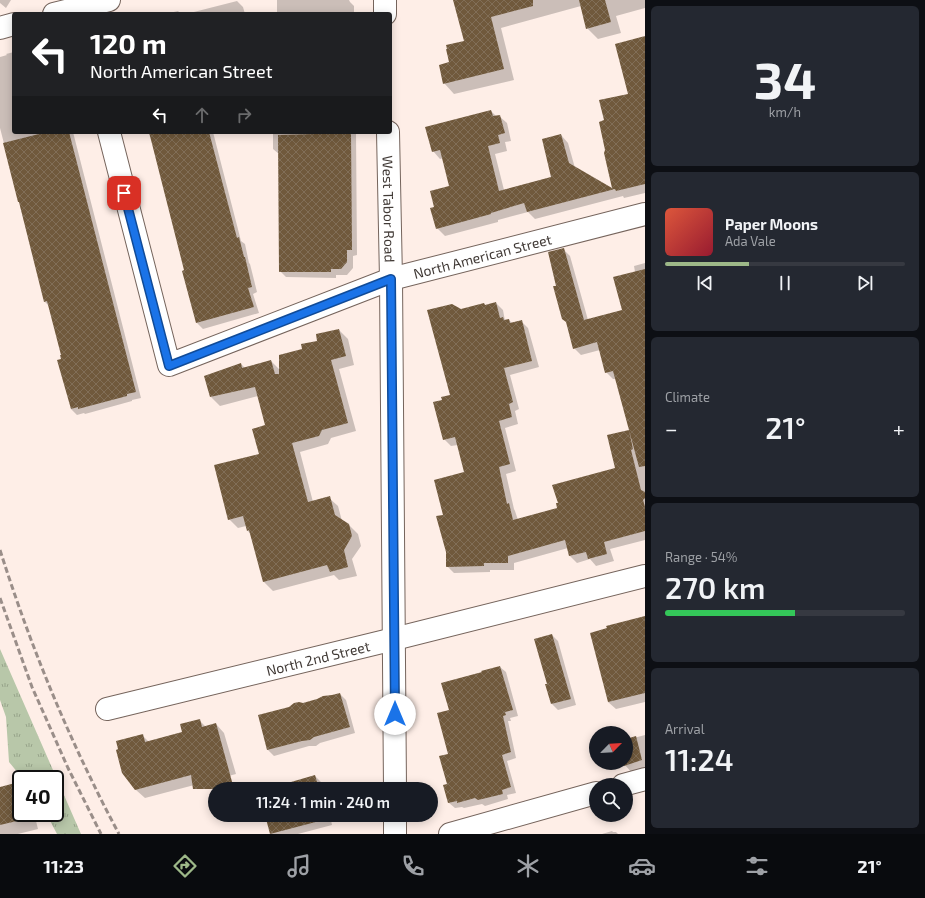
<!DOCTYPE html>
<meta charset="utf-8">
<style>
body{margin:0;font-family:"Exo 2",sans-serif;background:#242831;color:#f1f3f6;height:100vh;display:flex;flex-direction:column;font-size:15px;white-space:nowrap}
*{box-sizing:border-box;margin:0}
p{font-size:13px;color:#9ea1a6}
.icon{flex:none;width:22px;height:22px;fill:none;stroke:currentColor;stroke-width:2;stroke-linecap:round;stroke-linejoin:round}
.map{position:relative;flex:1;overflow:hidden}
.panel{display:flex;flex-direction:column;gap:6px;padding:6px;background:#0d0f14;width:280px}
.panel>*{flex:none}
.top-card{position:absolute;left:12px;top:12px;width:380px;height:122px;border-radius:4px;box-shadow:0 2px 10px #0003;background:#202124;color:#fff;overflow:hidden}
.needle{width:26px;rotate:66deg}
.fabs{position:absolute;left:589px;top:726px;display:grid;gap:8px}
.fabs a{display:grid;place-items:center;width:44px;height:44px;border-radius:50%;background:#171b24;box-shadow:0 2px 10px #0003;font-size:20px}
.speed{position:absolute;left:12px;top:770px;display:flex;gap:8px;font-size:20px;font-weight:700;text-align:center}
.speed>*{display:grid;place-content:center;width:52px;height:52px;border-radius:50%;background:#171b24;box-shadow:0 2px 10px #0003;line-height:1}
.speed .limit{border:2px solid #111;border-radius:6px;background:#fff;color:#111}
.pin{position:absolute;display:grid;place-items:center;width:34px;height:34px;color:#fff;margin:-17px;border-radius:8px;box-shadow:0 2px 6px #0006}
.me{position:absolute;width:44px;margin:-22px;rotate:0deg;stroke-linejoin:round;filter:drop-shadow(0 0 3px #0008)}
.turn{display:flex;align-items:center;gap:14px;height:84px;padding:0 12px;font-size:18px}
.turn .icon{width:52px;height:52px;stroke-width:2.5}
.turn b{display:block;font-size:28px;line-height:34px}
.lanes{display:flex;align-items:center;height:38px;padding:0 12px;background:#0003;justify-content:center;gap:20px;direction:ltr}
.lanes .off{opacity:.35}
.big{font-size:30px;font-weight:600;line-height:1.1}
.panel .widget{flex:1;display:flex;flex-direction:column;justify-content:center;gap:6px;min-width:0;padding:0 14px;border-radius:6px;background:#242831}
.panel .dial{align-items:center;gap:0}
.dial b{font-size:52px;line-height:1}
.song{display:flex;align-items:center;gap:12px}
.cover{width:48px;height:48px;border-radius:6px;background:linear-gradient(135deg,hsl(10 70% 55%),hsl(350 70% 35%))}
.played{height:4px;border-radius:2px;background:linear-gradient(90deg,#9db888 35%,#363941 35%)}
.keys{display:flex;justify-content:space-around;direction:ltr}
.heat{display:flex;justify-content:space-between;align-items:center;font-size:22px;direction:ltr}
.charge{height:6px;border-radius:3px;background:linear-gradient(90deg,#34c759 54%,#363941 0)}
.trip{position:absolute;left:208px;top:782px;width:230px;height:40px;border-radius:20px;background:#171b24;box-shadow:0 2px 10px #0003;font-weight:600;line-height:40px;text-align:center}
.tabs{display:flex;height:64px;justify-content:space-around;align-items:center;background:#090b0e;color:#9ea1a6}
.tabs .icon{width:28px;height:28px}
.tabs .selected{color:#9db888}
.tabs b{font-size:18px;color:#f1f3f6}
main{display:flex;flex:1;min-height:0}
.map>svg:first-child{display:block}
.grass{fill:url(#grass-tufts)}
.shadow{fill:#0003}
.building{fill:url(#building-cross-hatch)}
.lines{fill:none;stroke-linecap:round;stroke-linejoin:round}
.minor-casing{stroke:#75645c;stroke-width:24}
.minor{stroke:#fff;stroke-width:22}
.rail{stroke:#9a8e89;stroke-width:3;stroke-dasharray:6 3;stroke-linecap:butt}
.route-casing{stroke:#114b97;stroke-width:10}
.route{stroke:#1a73e8;stroke-width:7}
.labels{text-anchor:middle;dominant-baseline:central;stroke-width:4;stroke-linejoin:round;paint-order:stroke}
.street-label{font-size:14px;fill:#413a36;stroke:#feeee7}
</style>
<main>
<div class="map">
<svg width="645" height="834" viewBox="0 0 645 834">
<defs>
<pattern id="grass-tufts" width="24" height="20" patternUnits="userSpaceOnUse"><rect width="24" height="20" fill="#b8c7a9"/><path d="M3 7l-1-3M5 7V3M7 7l1-3M15 17l-1-3M17 17v-4M19 17l1-3" fill="none" stroke="#97a38a"/></pattern>
<pattern id="building-cross-hatch" width="8" height="8" patternUnits="userSpaceOnUse"><rect width="8" height="8" fill="#70593c"/><path d="M0 0l8 8M0 8l8-8" fill="none" stroke="#816e57"/></pattern>
</defs>
<rect width="100%" height="100%" fill="#feeee7"/>
<path class="grass" d="M0 649 81 834H57L46 813H55V779H23L9 762 6 717 0 700Z"/>
<path class="shadow" d="M0 0H13H11L6 8 0 3Z
M277 0H349L350 2 354 6V14H277Z
M454 0H645V8L616 16 621 33 598 39 587 28 581 6 501 28 514 80 454 94 444 83 451 63 466 42Z
M237 1 243 7 245 14H186Z
M178 11 181 14H165Z
M645 37V193L624 198 623 196 535 219 528 212 498 220V222L445 236 437 228 435 208 450 187 443 158 440 159 433 151 491 111 496 116H499L507 123 511 141 505 142 507 151 495 154 504 190 552 177 561 135 568 143 575 168 614 190 605 153 606 150V121L629 95Z
M14 52V132H73L141 398 132 400V401L85 414 84 413 77 415 71 409 62 355 49 306 45 302 0 128V57L7 55 6 54Z
M149 132H213L241 241 245 244 249 263 250 264 257 292 253 294 259 313 203 329 197 323 183 272 185 271 152 139 150 137Z
M273 132H356L357 255 353 256V268L347 275H336V278L286 277 280 271 279 154 273 149Z
M563 249 570 256 588 320 623 311 635 272 634 266 645 263V540L610 549 614 561 596 566 590 559 577 563 570 556 568 548 514 563V570H490V572L454 573 447 566 444 515 465 473 458 445 451 446 444 439 443 400 451 396 461 311 496 303 503 310 505 321 509 320 512 323 521 321 528 328 539 367 510 375 519 409 515 411 518 424 505 428 516 471 506 474 514 509 515 511 518 520 558 509 616 469 608 436 630 431 616 379H613L606 372 600 350 581 355 574 348 557 286Z
M339 330 348 339 354 365 339 369 356 431 331 438 328 444 300 452 313 502 329 498 338 506 342 521 349 525 358 534 361 546 352 559 357 576 339 580 334 575 273 591 264 582 251 535 248 531 246 526 238 528 229 519 260 454 266 426 258 396 220 406 211 397 241 364 245 368 271 361 280 370 304 350Z
M645 617V702L616 709 608 702Z
M552 635 558 641 576 705 558 710 552 704 548 685Z
M500 667 506 672 518 716 510 718 511 721H508L516 758 507 761 516 793 507 795 508 799 485 806 482 804 464 808 462 807 455 808 449 803 445 786 448 785 450 711Z
M340 694 346 700 355 733 320 743 316 746H309L274 756 268 750 259 716Z
M199 720 206 727 216 724 224 733 236 774 145 798 136 790 142 735 149 742 183 733Z
M645 735V769L632 773 625 765 624 763H626V740Z
M315 776 321 782 323 789H271Z
M18 783 21 786V813H34L38 829 18 834H0V788Z
M266 815H330L332 825 298 834H271Z
M612 831 613 832H616L618 834H602Z"/>
<path class="building" d="M453 0H533V6L491 17 504 69 443 84 439 65 449 62 446 49H447L446 45 464 41Z
M579 0H605L611 22 586 29Z
M645 36V184L616 191 615 189 527 212 524 203 491 213V214L436 229 430 208 434 207 430 191 449 186 440 150 432 152 425 127 491 110 493 116 500 115 505 133 498 135 500 143 488 146 499 191 551 177 542 139 561 134 569 163 612 188 604 153 605 150 599 122 604 120 599 100 628 94 615 44Z
M47 132H69L136 392 127 394V396L78 409V407L71 409 57 360 61 359 60 355H61L47 301 44 302 19 202H18L3 143Z
M149 132H209L237 238 239 237 244 257H245L252 287 248 288 254 307 196 323 182 271 184 270Z
M314 133H351L352 250H347V262L341 269H331V272H279L278 135 314 134Z
M564 248 584 320 622 310 613 277 645 269V466L639 467 613 371 605 373 597 342 573 349 566 322 562 319 553 286H556L548 252Z
M496 302 500 318 503 317 504 320 509 319 510 323 522 320 532 361 504 368 513 402 509 404 512 417 499 421 510 464 499 467 507 504 509 503 513 520 557 508 556 503H558L552 485 615 468 607 435 629 430 633 449 631 450 641 490 645 492V498L643 500 645 507V531L604 542 607 554 588 559 586 552 569 556 565 540 508 556V563H484V566L446 567V552L436 516 443 515 434 480 464 472 455 437 443 440 433 402 442 400 441 397 450 395 427 310 452 304 461 309 484 303 485 305Z
M339 329 346 356 331 360 348 423 322 430 319 436 292 443 308 502 330 496 335 515 349 524 352 536 344 550 348 567 330 572 327 565 263 582 249 530 247 531 243 516 228 520 214 465 259 454 252 429 265 425 255 387 210 397 204 376 241 363 242 368 271 360 275 374H279V355L302 349 301 344 317 341 316 334Z
M645 616V693L608 702 590 633 607 628 606 626Z
M552 634 571 699 551 704 545 684H547L534 639Z
M500 666 513 710 505 712 506 715 503 716 511 752 502 755 511 787 502 790 503 794 478 800 475 798 457 803V801L448 803 443 785 447 784 439 756 448 754 437 713 449 710 441 683 482 672 481 671Z
M340 693 350 727 314 737 310 740 302 741 267 750 258 715 289 707 294 703 299 702 303 703 317 699 323 696 332 695Z
M200 719 202 727 216 723 234 789H193L191 775 135 790 122 773 116 750 118 749 116 741 143 734 145 742 182 732 180 724Z
M636 736 642 760 624 766 623 763H626V739Z
M315 775 319 789H267Z
M19 782 21 792V820L0 825V787Z
M265 815H326L327 819 270 834Z"/>
<g class="lines">
<g class="minor-casing">
<g id="minor">
<path d="M385 0V14"/>
<path d="M54 14 109 0"/>
<path d="M0 28 14 24"/>
<path id="s1" d="M109 132 169 365 391 279 645 214"/>
<path id="s2" d="M388 132 391 279 395 789"/>
<path id="s3" d="M107 709 394 639 645 576"/>
<path d="M623 785 645 779"/>
<path d="M395 815V834"/>
<path d="M450 834 596 793"/>
</g>
</g>
<use href="#minor" class="minor"/>
<path class="rail" d="M0 550C25 629 56 708 93 783 101 800 110 817 119 834
M0 598 32 687 68 768 101 834"/>
</g>
<g class="lines">
<g class="route-casing">
<path id="route" d="M124 193 169 366 391 279 395 714"/>
</g>
<use href="#route" class="route"/>
</g>
<g class="labels">
<g class="street-label">
<text stroke="none"><textPath href="#s2" startOffset="77">West Tabor Road</textPath></text>
<text stroke="none"><textPath href="#s1" startOffset="573">North American Street</textPath></text>
<text stroke="none"><textPath href="#s3" startOffset="217">North 2nd Street</textPath></text>
</g>
</g>
</svg>
<div class="fabs">
<a><svg class="needle" viewBox="-14 -14 28 28"><path d="M0-13l5 13h-10z" fill="#e53935"/><path d="M0 13l5-13h-10z" fill="#9ea1a6"/></svg></a>
<a><svg class="icon" aria-label="search" viewBox="0 0 24 24"><circle cx="10" cy="10" r="6"/><path d="M15 15l6 6"/></svg></a>
</div>
<div class="speed"><div class="limit">40</div></div>
<div class="pin" style="left:124px;top:193px;background:#d93025"><svg class="icon" aria-label="arrive" viewBox="0 0 24 24"><path d="M6 21V4h12l-3 4 3 4H6"/></svg></div>
<svg class="me" style="left:395px;top:714px" viewBox="-20 -20 40 40"><circle r="19" fill="#fff"/><path d="M0-13L10 11 0 6-10 11z" fill="#1a73e8"/></svg>
<div class="trip">11:24 · 1 min · 240 m</div>
<div class="top-card">
<div class="turn"><svg class="icon" aria-label="left" viewBox="0 0 24 24"><path d="M17 20v-9H6M10 6l-5 5 5 5"/></svg><div><b>120 m</b>North American Street</div></div>
<div class="lanes"><svg class="icon" aria-label="left" viewBox="0 0 24 24"><path d="M17 20v-9H6M10 6l-5 5 5 5"/></svg><svg class="icon off" aria-label="ahead" viewBox="0 0 24 24"><path d="M12 20V5M6 11l6-6 6 6"/></svg><svg class="icon off" aria-label="right" viewBox="0 0 24 24"><path d="M7 20v-9h11M14 6l5 5-5 5"/></svg></div>
</div>
</div>
<section class="panel">
<div class="widget dial"><b>34</b><p>km/h</p></div>
<div class="widget">
<div class="song"><i class="cover"></i><div><b>Paper Moons</b><p>Ada Vale</p></div></div>
<div class="played"></div>
<div class="keys"><svg class="icon" aria-label="previous" viewBox="0 0 24 24"><path d="M18 5L8 12l10 7zM5 5v14"/></svg><svg class="icon" aria-label="pause" viewBox="0 0 24 24"><path d="M8 5v14M16 5v14"/></svg><svg class="icon" aria-label="next" viewBox="0 0 24 24"><path d="M6 5l10 7-10 7zM19 5v14"/></svg></div>
</div>
<div class="widget"><p>Climate</p>
<div class="heat"><a>−</a><b class="big">21°</b><a>+</a></div>
</div>
<div class="widget"><p>Range · 54%</p><b class="big">270 km</b><div class="charge"></div></div>
<div class="widget"><p>Arrival</p><b class="big">11:24</b></div>
</section>
</main>
<nav class="tabs">
<b>11:23</b>
<svg class="icon selected" aria-label="directions" viewBox="0 0 24 24"><path d="M12 3l9 9-9 9-9-9zM9 14v-3h6M13 9l2 2-2 2"/></svg>
<svg class="icon" aria-label="music" viewBox="0 0 24 24"><path d="M9 18V5l10-2v13"/><circle cx="6" cy="18" r="3"/><circle cx="16" cy="16" r="3"/></svg>
<svg class="icon" aria-label="phone" viewBox="0 0 24 24"><path d="M5 4h4l2 5-3 2q2 4 5 5l2-3 5 2v4C11 20 4 13 5 4z"/></svg>
<svg class="icon" aria-label="climate" viewBox="0 0 24 24"><path d="M12 3v18M4 7l16 10M4 17L20 7"/></svg>
<svg class="icon" aria-label="car" viewBox="0 0 24 24"><path d="M5 17H2v-5l4-1 3-4h7l3 4 3 1v5h-3M9 17h6M6 11h13"/><circle cx="7" cy="17" r="2"/><circle cx="17" cy="17" r="2"/></svg>
<svg class="icon" aria-label="filters" viewBox="0 0 24 24"><path d="M4 7h16M4 17h16"/><circle cx="9" cy="7" r="2"/><circle cx="15" cy="17" r="2"/></svg>
<b>21°</b>
</nav>
